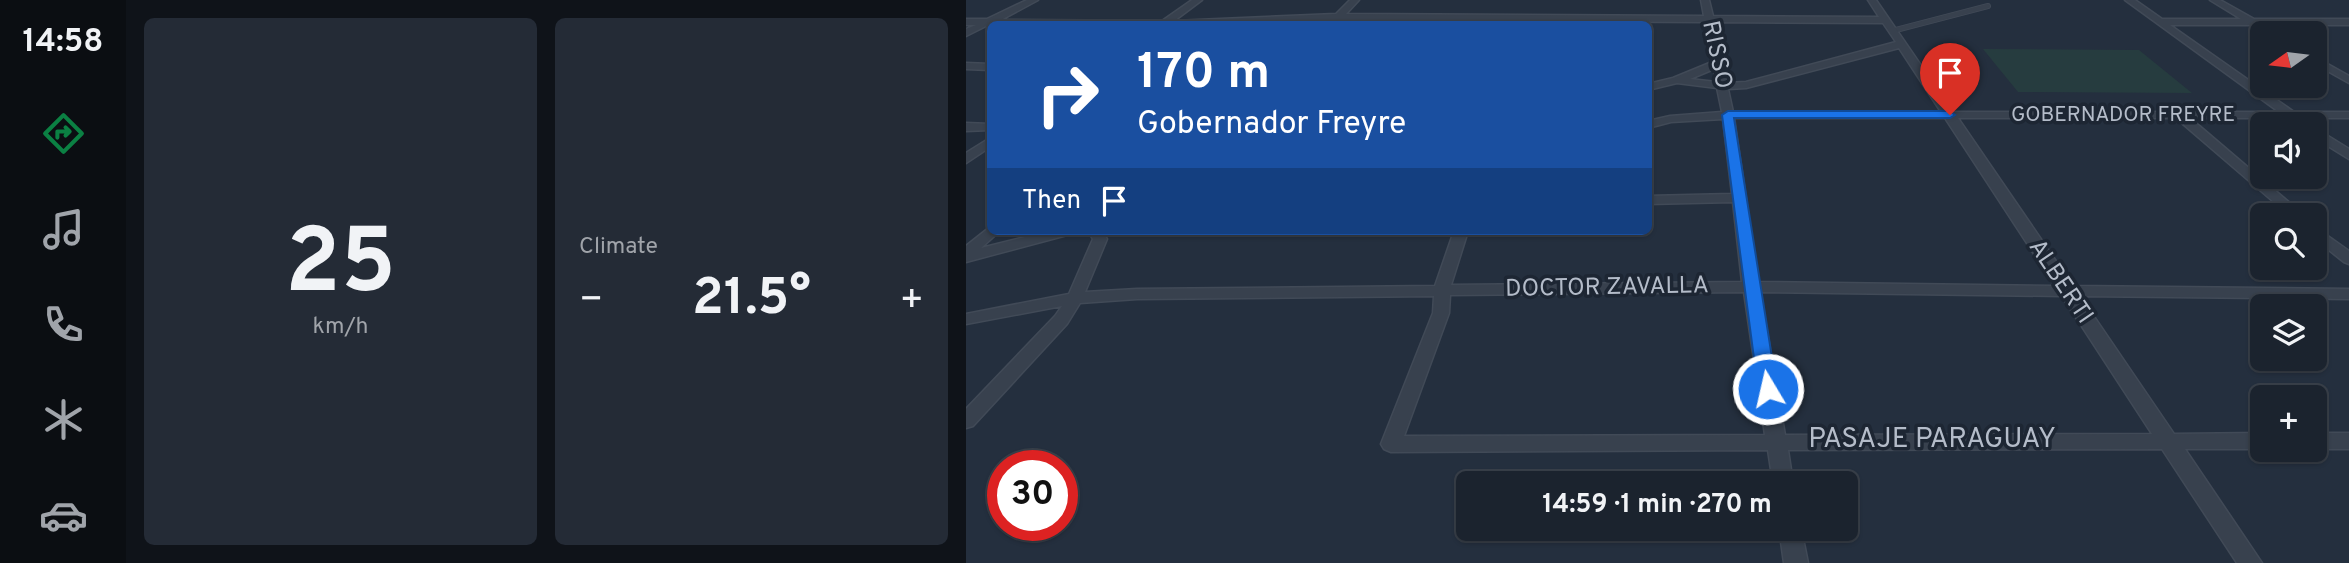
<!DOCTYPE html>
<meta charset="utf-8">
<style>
body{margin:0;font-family:Overpass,sans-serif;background:#242b36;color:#f1f3f6;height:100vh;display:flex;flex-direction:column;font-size:26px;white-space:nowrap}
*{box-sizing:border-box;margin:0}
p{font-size:23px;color:#a0a4aa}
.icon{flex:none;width:38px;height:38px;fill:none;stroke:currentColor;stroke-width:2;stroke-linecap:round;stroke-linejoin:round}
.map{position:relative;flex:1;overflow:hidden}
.sheet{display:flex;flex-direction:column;gap:18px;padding:18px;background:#0f1319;width:840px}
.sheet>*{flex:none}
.banner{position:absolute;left:21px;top:21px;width:665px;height:214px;border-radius:10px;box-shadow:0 2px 5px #0004,0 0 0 2px #39404a;background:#1a4fa0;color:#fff;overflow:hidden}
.needle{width:46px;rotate:256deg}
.tools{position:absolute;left:1284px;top:21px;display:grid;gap:14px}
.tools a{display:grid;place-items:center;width:77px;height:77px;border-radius:10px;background:#1b232e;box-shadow:0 2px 5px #0004,0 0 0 2px #39404a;font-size:35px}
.speed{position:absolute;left:21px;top:450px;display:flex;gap:14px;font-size:35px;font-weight:700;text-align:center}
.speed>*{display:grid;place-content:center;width:91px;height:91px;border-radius:50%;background:#1b232e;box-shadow:0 2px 5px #0004,0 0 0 2px #39404a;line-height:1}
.speed .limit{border:10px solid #d22;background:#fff;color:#111}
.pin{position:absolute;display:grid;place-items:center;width:60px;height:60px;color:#fff;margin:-72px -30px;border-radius:50% 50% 50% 0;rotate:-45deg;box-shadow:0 0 7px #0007}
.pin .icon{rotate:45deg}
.me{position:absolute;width:77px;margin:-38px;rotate:351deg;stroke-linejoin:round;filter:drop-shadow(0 0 5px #0008)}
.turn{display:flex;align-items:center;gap:24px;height:147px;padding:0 35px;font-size:32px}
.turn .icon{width:91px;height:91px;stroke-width:2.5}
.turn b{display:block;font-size:49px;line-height:60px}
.then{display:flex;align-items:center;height:66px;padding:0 35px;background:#0003;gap:14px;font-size:26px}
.big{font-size:52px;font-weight:700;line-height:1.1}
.sheet .tile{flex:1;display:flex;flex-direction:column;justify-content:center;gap:10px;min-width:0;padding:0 24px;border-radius:10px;background:#242b36}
.sheet .dial{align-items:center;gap:0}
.dial b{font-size:91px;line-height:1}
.heat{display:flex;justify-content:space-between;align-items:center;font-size:38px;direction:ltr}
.sheet .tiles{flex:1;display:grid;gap:18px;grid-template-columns:repeat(2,1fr)}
.trip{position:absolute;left:490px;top:471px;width:402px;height:70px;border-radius:10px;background:#1b232e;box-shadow:0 2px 5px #0004,0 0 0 2px #39404a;font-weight:700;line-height:70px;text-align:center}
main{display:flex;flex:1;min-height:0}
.tab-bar{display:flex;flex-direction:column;width:126px;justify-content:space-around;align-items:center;background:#0b0e12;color:#a0a4aa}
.tab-bar .icon{width:49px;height:49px}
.tab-bar .on{color:#0b8043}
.tab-bar b{font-size:32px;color:#f1f3f6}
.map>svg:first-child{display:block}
.green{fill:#263c3f}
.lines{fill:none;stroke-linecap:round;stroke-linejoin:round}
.lane-casing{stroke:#414a57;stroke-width:6}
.street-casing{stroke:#414a57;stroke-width:3}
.lane{stroke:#38414e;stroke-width:4.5}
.street{fill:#38414e;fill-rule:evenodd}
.route{fill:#1a73e8;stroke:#114b97;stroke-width:2}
.labels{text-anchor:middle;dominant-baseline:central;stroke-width:7;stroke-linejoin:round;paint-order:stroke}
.far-street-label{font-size:21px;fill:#b4bcc9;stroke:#1d2633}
.street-label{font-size:24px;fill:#b4bcc9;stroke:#1d2633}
.near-street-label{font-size:28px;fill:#b4bcc9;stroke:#1d2633}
</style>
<main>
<nav class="tab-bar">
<b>14:58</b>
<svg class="icon on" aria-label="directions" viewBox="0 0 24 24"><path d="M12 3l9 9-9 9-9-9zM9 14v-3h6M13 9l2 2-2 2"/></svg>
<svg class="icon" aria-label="music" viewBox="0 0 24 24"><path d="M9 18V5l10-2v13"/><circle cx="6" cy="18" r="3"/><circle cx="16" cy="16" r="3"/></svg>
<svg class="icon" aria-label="phone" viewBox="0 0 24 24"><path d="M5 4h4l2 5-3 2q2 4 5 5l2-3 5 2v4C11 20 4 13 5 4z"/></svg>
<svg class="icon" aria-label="climate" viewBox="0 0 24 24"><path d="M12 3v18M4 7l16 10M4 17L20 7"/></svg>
<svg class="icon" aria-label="car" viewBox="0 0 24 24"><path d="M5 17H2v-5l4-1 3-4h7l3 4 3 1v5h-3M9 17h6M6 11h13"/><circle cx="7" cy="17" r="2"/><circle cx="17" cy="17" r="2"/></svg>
</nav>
<section class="sheet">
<div class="tiles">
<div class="tile dial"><b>25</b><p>km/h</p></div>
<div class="tile"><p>Climate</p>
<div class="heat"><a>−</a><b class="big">21.5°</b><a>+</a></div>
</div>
</div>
</section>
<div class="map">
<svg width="1383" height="563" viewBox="0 0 1383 563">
<rect width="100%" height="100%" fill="#242f3e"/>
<path class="green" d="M1017 49 1173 50 1226 93 1052 92Z"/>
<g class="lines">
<g class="lane-casing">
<path id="lane" d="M926 31 1022 6"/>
</g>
<g class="street-casing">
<path id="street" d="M61 0H72L35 20 196 21 226 0H236L208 21 370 14 384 0H393L380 14 738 16 735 0H743L747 16 913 17 902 0H910L987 112H1313L1159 0H1169L1196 19H1275L1244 0H1254L1288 19H1383V25H1297L1309 33H1299L1284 25H1204L1328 112H1383V118H1224L1338 215H1323L1210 118H992L1107 286 1383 289V299L1114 296 1208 434 1297 433V449H1219L1296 563H1271L1196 449 822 450 827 483H807L802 450 425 452 418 449 415 444 467 313 468 296 171 299 114 303 101 324 7 426 0 428V409L89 316 96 306 0 324V314L103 294 127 239 122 231H136L141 239 119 292 171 289 469 286 488 231H502L485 285 776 282 767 202 682 204V196L766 194 757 119 705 122 682 128V121L704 116 756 112 751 88 711 83 682 90V84L707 78 746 62 739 22 375 20 370 23 366 20 254 24H24L0 36V29L10 25H0V19H21ZM748 22 917 23 930 42 780 82 761 83ZM933 48 975 112H767L762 89 780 88ZM748 69 750 82 724 79ZM768 118H979L1089 286 792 282ZM778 292 799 435 438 436 483 313 484 295ZM794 292 1096 296 1186 434 819 435Z
M1349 57 1383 76V83L1349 64Z
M0 63 24 64V70L0 69Z
M0 123 24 124V130L0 131Z
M1349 128 1383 149V159L1349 138Z
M24 138V147L0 163V153Z
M24 227V231H34L15 248 83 231H107L105 234 0 262V246Z
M1349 227 1383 251V264L1378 262 1349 239Z
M1349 433H1383V449H1349Z
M813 528H835L842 563H818Z"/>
</g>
<use href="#lane" class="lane"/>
<use href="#street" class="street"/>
</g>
<path class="route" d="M762 111H984L989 115 984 118H768L811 389 808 394H795L792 389 756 115Z"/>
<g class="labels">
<g class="far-street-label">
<text x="1157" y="115">GOBERNADOR FREYRE</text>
</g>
<g class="street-label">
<text transform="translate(750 55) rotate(78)">RISSO</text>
<text transform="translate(1094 282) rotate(56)">ALBERTI</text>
<text transform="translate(641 288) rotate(-1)">DOCTOR ZAVALLA</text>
</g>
<g class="near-street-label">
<text x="966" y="440">PASAJE PARAGUAY</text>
</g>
</g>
</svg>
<div class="tools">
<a><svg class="needle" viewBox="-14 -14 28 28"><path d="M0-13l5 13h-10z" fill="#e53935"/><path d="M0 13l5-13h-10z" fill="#a0a4aa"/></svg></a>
<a><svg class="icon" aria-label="sound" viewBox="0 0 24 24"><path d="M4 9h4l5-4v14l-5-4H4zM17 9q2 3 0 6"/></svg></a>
<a><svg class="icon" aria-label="search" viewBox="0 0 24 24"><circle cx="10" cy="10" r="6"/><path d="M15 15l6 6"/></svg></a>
<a><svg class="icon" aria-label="layers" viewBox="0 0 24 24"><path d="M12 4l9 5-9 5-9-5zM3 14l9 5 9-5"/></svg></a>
<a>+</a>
</div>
<div class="speed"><div class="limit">30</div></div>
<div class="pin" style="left:984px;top:115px;background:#d93025"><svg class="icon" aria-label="arrive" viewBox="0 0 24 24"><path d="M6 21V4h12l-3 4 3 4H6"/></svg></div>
<svg class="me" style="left:802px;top:389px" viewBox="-20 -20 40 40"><circle r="17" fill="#1a73e8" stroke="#fff" stroke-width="3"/><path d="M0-11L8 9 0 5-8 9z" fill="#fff"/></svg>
<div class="trip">14:59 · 1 min · 270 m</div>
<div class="banner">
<div class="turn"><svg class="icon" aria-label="right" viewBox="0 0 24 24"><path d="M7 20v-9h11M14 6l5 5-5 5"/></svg><div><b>170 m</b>Gobernador Freyre</div></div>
<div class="then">Then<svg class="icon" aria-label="arrive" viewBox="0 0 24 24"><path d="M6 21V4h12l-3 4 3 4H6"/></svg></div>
</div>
</div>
</main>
